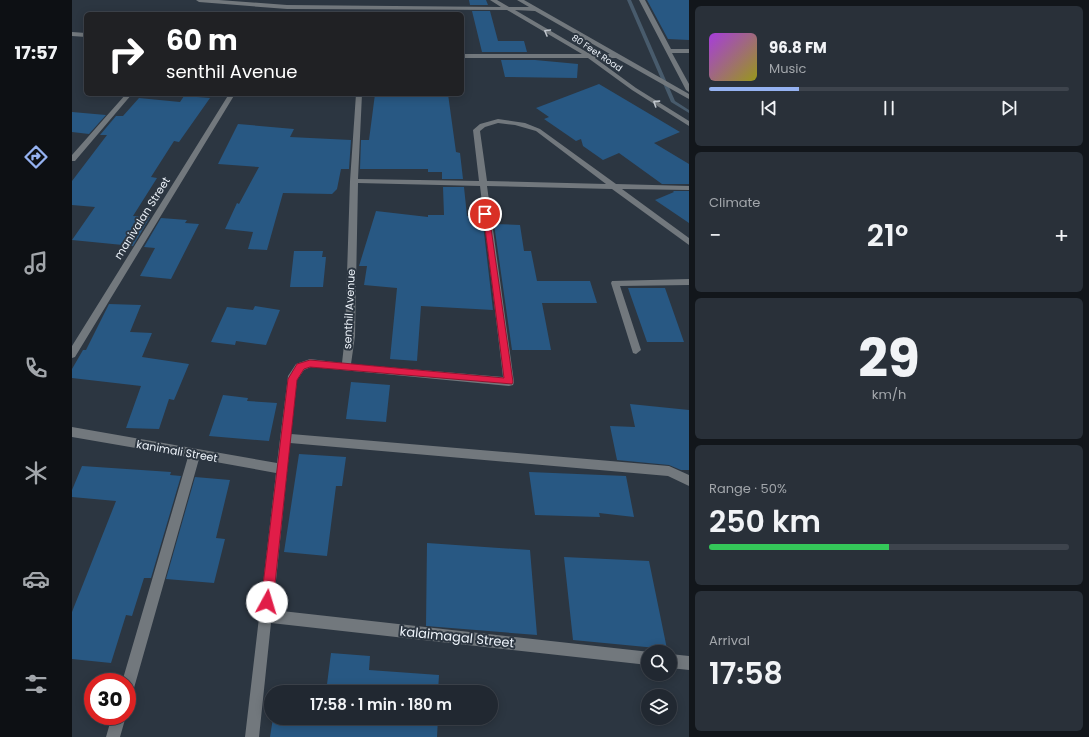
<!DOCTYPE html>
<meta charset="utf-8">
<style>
body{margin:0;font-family:Poppins,sans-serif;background:#293039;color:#f1f3f6;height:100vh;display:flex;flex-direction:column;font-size:15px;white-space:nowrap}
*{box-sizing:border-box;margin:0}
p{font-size:13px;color:#a2a6ab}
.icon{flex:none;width:22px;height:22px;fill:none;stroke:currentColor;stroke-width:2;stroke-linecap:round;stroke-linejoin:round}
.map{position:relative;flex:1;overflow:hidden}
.details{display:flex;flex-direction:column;gap:6px;padding:6px;background:#12161b;width:400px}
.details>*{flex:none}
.hud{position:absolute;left:12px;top:12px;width:380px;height:84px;border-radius:6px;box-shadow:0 2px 10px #0003,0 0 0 1px #3e444d;background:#202124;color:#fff;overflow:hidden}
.controls{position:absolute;left:569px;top:645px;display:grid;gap:8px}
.controls a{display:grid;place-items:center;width:36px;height:36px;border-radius:50%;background:#212831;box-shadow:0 2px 10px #0003,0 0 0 1px #3e444d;font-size:20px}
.speed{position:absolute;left:12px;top:673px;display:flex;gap:8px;font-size:20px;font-weight:700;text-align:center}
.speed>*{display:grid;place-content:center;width:52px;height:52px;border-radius:50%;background:#212831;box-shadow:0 2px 10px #0003,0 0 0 1px #3e444d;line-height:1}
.speed .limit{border:6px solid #d22;background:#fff;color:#111}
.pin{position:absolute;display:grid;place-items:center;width:34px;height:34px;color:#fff;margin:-17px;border:2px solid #fff;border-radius:50%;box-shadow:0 1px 4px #0007}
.me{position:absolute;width:44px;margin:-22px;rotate:6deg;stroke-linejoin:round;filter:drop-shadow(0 0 3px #0008)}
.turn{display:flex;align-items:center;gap:14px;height:84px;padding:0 16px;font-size:18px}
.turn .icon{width:52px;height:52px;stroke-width:2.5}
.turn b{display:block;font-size:28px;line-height:34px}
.big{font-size:30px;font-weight:600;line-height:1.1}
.details .tile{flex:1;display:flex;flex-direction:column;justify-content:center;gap:6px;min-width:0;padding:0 14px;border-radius:6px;background:#293039}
.details .dial{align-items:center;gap:0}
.dial b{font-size:52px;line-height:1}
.song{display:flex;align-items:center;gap:12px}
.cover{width:48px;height:48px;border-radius:6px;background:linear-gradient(135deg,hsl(280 70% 55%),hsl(60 70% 35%))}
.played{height:4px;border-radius:2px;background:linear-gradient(90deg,#95b2f1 25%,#3e444d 25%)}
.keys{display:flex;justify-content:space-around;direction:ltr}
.heat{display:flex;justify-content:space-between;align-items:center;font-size:22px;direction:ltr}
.charge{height:6px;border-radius:3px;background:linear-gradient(90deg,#34c759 50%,#3e444d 0)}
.trip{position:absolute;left:192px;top:685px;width:234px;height:40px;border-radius:20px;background:#212831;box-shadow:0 2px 10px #0003,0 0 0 1px #3e444d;font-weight:600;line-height:40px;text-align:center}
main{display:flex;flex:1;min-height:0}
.menu{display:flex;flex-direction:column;width:72px;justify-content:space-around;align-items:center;background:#0d1014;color:#a2a6ab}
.menu .icon{width:28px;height:28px}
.menu .current{color:#95b2f1}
.menu b{font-size:18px;color:#f1f3f6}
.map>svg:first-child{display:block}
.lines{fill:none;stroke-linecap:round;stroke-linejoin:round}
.stream{fill:#485b6c;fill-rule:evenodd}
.building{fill:#285883}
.minor{fill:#72787d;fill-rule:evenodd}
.oneway{stroke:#c1c7ce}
.route{fill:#e11d48;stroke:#92132f}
.labels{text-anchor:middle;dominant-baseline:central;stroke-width:4;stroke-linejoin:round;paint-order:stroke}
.far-street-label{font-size:9px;fill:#ecf2f9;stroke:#2c3641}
.street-label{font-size:11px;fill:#ecf2f9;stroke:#2c3641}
.near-street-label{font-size:13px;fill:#ecf2f9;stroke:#2c3641}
</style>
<main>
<nav class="menu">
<b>17:57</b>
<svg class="icon current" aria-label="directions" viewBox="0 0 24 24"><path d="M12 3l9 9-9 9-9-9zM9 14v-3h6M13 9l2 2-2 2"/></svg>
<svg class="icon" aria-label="music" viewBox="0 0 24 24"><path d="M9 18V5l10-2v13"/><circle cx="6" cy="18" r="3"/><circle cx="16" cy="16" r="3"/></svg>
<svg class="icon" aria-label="phone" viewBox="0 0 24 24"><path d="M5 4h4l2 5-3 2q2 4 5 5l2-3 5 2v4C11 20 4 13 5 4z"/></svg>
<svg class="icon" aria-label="climate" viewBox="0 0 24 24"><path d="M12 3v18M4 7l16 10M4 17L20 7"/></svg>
<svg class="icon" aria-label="car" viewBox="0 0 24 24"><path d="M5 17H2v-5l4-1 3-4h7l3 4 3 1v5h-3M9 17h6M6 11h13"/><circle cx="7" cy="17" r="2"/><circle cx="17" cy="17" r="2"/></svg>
<svg class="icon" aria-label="filters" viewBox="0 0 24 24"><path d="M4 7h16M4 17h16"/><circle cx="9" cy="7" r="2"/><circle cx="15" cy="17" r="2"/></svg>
</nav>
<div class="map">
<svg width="617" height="737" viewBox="0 0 617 737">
<rect width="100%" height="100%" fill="#2c3641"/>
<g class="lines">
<path class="stream" d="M555 0H559L603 101 617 110V113L599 102Z"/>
</g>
<path class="building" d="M397 0H414L416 5H398Z
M575 0H617V40L596 39Z
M400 11H418L426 41H452L455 52H410Z
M429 60H463L506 64 505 78 433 77Z
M527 84 608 132 582 143 617 164V184H590L547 153 531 160 511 146 509 139 504 141 472 119 477 117 464 108Z
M303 94H376L384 152 388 153 391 179H370V172H356V169H288L289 140H297Z
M112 96 138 98 107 142 102 141 79 177 85 178 61 216 78 217 61 246 0 240 23 207 0 205V181L35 135H28L44 116H51L67 98 108 102Z
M0 112 34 115 17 134 0 132Z
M166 124 222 129 218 137 279 140 277 169H269L265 189 260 194 211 193 195 250 176 249 181 232 153 229 165 203 167 204 187 167 146 164Z
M371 187H392L395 216H399L400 224H411L421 310 349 306 345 361 318 359 325 288 292 285 295 266H287L304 211 356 217V215H372Z
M601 191H617V223L583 200 602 192Z
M89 218 115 220 113 223 127 224 99 279 68 276 83 248 72 247Z
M422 224 448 225 452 251H459L465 281H518L525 303H470L479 350H440Z
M222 251H251L250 257H254L251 287H218Z
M556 288H593L612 342H575Z
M37 304 69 305 58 332 80 333 70 357 117 364 102 400 97 399 87 429 54 428 69 386 0 378V369L11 350H14Z
M183 306 208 310 194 345 164 341 163 345 139 342 155 307 181 310Z
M279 382 318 385 314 422 274 419Z
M151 395 176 398 175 401 205 403 197 441 137 436Z
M558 404 617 410V470H609L597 465 545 460 538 426 563 427Z
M227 454 274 457 270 486H264L255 556 212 552Z
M10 466 99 472 98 475 109 476 79 578H72L60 616 54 615 39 663 0 659V612L44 501 0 497V490Z
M457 472 554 476 562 517 527 513 528 517 463 515Z
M123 477 158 480 144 538 153 539 142 583 94 579Z
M355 543 458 550 465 635 354 626Z
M492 557 577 561 595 649 501 640Z
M259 653 298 656 297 670 367 675 366 692H254Z
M201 718H366L365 737H198Z"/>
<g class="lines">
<path class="minor" d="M124 0H147L215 5 429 7 418 0H425L437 7H457L445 0H452L617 94V99L615 98 544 58H523L564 88 617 121V126L560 90 516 58H390V54H510L435 10 215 9 127 2ZM443 10 463 11 538 54H518Z
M567 0H573L599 49H617V53H600L617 84V92L614 90Z
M0 32 14 33V37L0 36Z
M54 94H60L3 161H0V155Z
M157 94H163L3 357 0 358V346Z
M284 94H290L286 179 407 181 401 130 408 124 426 119 453 123 468 129 544 184 617 186V190L550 189 617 238V245L540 189 415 186 442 382 441 385 437 386 239 367 232 370 225 380 219 434 597 466 617 475V486L596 476 218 443 201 610 578 652H576V665L199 623 187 737H173L204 473 127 459 62 688 60 693 55 695V682H50L116 457 0 437V427L205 463 216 376 224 364 238 359 270 363 273 336 278 181ZM426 123 443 125 464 131 534 184 415 181 408 131 413 127ZM286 183 408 186 431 377 279 364 283 336Z
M617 279V285L548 286 569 350 564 354 561 353 539 283 540 281Z
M598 654 617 656V670L598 668Z
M40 716H54L48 737H34Z"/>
</g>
<defs><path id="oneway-chevron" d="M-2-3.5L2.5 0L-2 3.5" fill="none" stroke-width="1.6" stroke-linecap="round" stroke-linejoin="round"/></defs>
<g class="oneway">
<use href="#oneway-chevron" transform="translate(475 32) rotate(-150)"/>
<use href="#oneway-chevron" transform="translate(584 103) rotate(-147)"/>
</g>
<path class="route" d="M411 212 417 214 441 382 440 384 238 367 232 369 225 380 201 602 199 606 195 607 191 606 189 602 216 379 225 364 238 360 432 378Z"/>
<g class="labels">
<g class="far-street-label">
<text transform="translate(525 53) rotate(34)">80 Feet Road</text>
</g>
<g class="street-label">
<text transform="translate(70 218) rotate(-58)">manivalan Street</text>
<text transform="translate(277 309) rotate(-87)">senthil Avenue</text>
<text transform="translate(105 451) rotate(10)">kanimali Street</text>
</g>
<g class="near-street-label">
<text transform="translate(385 637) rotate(6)">kalaimagal Street</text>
</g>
</g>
</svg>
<div class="controls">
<a><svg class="icon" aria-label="search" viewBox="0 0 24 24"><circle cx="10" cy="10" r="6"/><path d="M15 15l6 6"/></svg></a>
<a><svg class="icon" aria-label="layers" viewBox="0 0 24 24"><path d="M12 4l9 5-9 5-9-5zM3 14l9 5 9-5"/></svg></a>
</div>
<div class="speed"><div class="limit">30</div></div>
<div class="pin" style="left:413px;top:214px;background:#d93025"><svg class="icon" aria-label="arrive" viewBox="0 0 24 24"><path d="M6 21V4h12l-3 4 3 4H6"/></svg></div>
<svg class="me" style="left:195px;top:602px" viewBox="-20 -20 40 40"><circle r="19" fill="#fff"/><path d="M0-13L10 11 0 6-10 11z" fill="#e11d48"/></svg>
<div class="trip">17:58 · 1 min · 180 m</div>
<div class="hud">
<div class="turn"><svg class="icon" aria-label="right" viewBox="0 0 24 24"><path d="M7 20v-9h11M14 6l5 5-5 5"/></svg><div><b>60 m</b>senthil Avenue</div></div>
</div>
</div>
<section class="details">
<div class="tile">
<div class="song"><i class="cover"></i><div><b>96.8 FM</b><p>Music</p></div></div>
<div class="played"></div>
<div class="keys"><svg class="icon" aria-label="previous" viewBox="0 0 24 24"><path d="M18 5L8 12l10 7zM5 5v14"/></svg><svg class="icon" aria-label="pause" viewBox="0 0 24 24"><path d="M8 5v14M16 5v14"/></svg><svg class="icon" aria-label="next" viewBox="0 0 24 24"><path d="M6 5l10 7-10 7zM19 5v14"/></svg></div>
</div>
<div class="tile"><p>Climate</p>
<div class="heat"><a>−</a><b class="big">21°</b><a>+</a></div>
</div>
<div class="tile dial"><b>29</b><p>km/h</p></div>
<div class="tile"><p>Range · 50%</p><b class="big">250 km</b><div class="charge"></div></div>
<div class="tile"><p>Arrival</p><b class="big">17:58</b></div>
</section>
</main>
